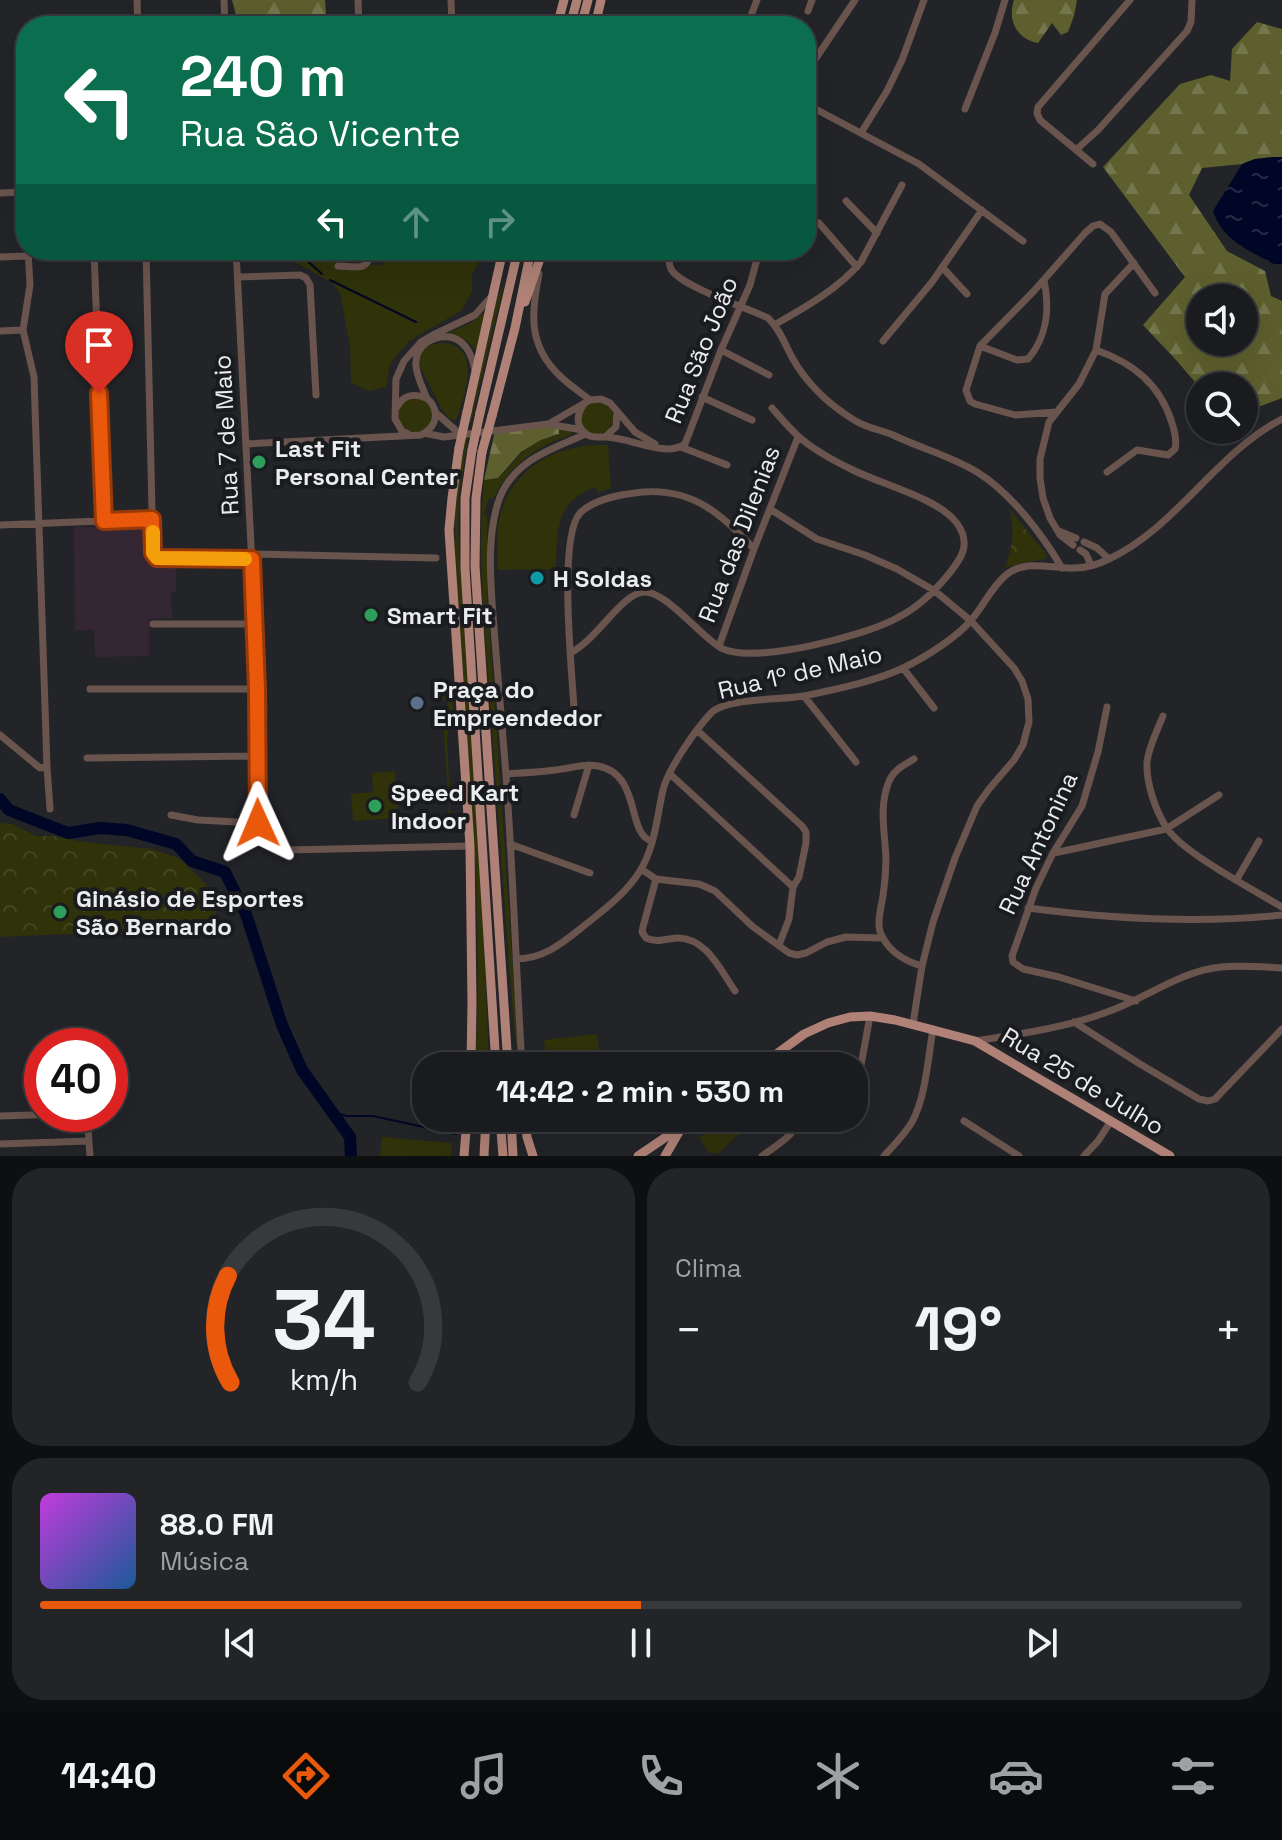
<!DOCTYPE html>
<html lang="pt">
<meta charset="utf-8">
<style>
body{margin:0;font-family:"Space Grotesk",sans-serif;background:#232427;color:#f1f3f6;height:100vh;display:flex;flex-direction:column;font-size:30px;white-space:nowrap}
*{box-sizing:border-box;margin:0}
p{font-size:26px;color:#9fa1a4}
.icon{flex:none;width:44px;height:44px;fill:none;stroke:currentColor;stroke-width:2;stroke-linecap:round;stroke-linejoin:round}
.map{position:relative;height:1156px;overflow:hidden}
.drawer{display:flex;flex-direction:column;gap:12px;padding:12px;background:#0e0f10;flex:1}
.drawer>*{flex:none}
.hud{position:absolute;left:16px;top:16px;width:800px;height:244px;border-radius:32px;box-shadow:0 8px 32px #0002,0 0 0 2px #38393c;background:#0b6e4f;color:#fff;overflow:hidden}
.fabs{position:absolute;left:1186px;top:284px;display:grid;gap:16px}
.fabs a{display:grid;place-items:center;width:72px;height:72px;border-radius:50%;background:#1a1b1e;box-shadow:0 8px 32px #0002,0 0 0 2px #38393c;font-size:40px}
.speed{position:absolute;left:24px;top:1028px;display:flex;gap:16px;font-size:40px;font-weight:700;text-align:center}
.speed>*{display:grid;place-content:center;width:104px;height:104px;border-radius:50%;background:#1a1b1e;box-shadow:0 8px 32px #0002,0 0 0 2px #38393c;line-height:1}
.speed .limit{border:12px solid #d22;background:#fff;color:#111}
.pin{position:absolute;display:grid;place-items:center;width:68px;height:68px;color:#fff;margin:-82px -34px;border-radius:50% 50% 50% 0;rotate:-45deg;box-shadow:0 0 8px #0007}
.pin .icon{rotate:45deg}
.me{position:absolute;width:88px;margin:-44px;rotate:359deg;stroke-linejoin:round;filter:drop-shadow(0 0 6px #0008)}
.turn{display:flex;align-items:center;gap:28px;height:168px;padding:0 32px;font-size:36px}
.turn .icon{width:104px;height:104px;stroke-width:2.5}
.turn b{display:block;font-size:56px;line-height:68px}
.lanes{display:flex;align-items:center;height:76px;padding:0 32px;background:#0003;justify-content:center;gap:40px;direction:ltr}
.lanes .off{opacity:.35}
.big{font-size:60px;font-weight:600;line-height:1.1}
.drawer .tile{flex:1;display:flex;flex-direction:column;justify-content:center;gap:12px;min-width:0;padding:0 28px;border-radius:32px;background:#232427}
.drawer .dial{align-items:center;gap:0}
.dial svg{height:208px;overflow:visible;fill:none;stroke:#38393c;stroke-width:7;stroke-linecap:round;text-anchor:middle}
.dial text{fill:#f1f3f6;stroke:none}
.song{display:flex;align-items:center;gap:24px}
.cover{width:96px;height:96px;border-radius:12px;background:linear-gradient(135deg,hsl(290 70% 55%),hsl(210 70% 35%))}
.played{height:8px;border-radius:4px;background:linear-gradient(90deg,#ea580c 50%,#38393c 50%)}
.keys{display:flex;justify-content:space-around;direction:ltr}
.heat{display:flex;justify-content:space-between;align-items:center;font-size:44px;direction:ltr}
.drawer .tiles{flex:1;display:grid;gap:12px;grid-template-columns:1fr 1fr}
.tile:last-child{grid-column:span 2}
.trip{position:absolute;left:412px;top:1052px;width:456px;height:80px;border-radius:32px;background:#1a1b1e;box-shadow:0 8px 32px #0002,0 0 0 2px #38393c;font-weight:600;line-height:80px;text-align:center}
.tab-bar{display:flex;height:128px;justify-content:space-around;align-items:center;background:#0a0b0c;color:#9fa1a4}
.tab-bar .icon{width:56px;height:56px}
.tab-bar .selected{color:#ea580c}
.tab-bar b{font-size:36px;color:#f1f3f6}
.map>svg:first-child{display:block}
.education{fill:#352633}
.grass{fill:#30320a}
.forest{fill:url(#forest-firs);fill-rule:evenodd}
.park{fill:url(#park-crowns)}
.water{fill:url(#water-ripples)}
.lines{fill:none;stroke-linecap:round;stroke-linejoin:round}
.stream{stroke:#000726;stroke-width:2}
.river{stroke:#000726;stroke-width:12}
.minor{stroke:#6a544e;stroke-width:7}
.major{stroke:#b08277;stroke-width:9}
.major-bridge{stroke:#b08277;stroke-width:9}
.route-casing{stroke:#983908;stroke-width:20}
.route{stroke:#ea580c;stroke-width:14}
.slow{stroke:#f59e0b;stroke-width:14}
.leisure-dot{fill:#2e9e5b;stroke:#1a1b1e;stroke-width:3}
.culture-dot{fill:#0f9aa8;stroke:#1a1b1e;stroke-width:3}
.service-dot{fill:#5c6f8a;stroke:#1a1b1e;stroke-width:3}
.labels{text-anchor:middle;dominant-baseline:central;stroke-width:8;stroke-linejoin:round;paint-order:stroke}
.street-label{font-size:24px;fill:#ebecee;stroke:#1a1b1e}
.poi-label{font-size:24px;font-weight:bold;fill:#ebecee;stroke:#1a1b1e;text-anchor:start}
</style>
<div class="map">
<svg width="1282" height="1156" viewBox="0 0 1282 1156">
<defs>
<pattern id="forest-firs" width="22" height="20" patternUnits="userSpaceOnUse" patternTransform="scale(2)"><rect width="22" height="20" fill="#5d5f2e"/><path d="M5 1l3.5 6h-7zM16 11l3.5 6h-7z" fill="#74764d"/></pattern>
<pattern id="park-crowns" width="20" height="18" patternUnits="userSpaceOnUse" patternTransform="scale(2)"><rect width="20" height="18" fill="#30320a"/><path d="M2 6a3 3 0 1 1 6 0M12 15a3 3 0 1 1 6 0" fill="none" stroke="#444622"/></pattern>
<pattern id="water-ripples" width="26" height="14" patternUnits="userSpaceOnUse" patternTransform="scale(2)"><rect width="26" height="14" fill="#000726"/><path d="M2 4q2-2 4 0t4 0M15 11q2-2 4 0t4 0" fill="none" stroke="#252b46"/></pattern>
</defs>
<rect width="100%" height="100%" fill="#232428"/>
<path class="education" d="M74 527 149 528V560L152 563 156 565H176V592H171L172 618 149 619V656L95 657 94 630H75Z"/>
<path class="grass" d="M274 250H332L338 265H381L387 260 388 250H481V257L472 275V291L462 310 409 341 390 364 386 387 368 391 351 382 350 346 340 293 332 283Z
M505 280 471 422H468L498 296Z
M487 310 476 352C468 339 461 336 446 334L471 323Z
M438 343C442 343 447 343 451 344 482 356 462 400 456 421L448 418 443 411 420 366V356L426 347Z
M398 415a17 17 0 1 1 34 0a17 17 0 1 1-34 0Z
M581 418a16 16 0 1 1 32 0a16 16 0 1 1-32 0Z
M559 427 571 431 572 435C537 445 509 465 493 499L489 498 484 514 487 515V590L519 1058 515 1037C506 930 499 823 491 716 486 638 476 558 484 480L499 478C519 458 525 442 557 436Z
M465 437H468L459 495 458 529 484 943 488 1039 487 1066H475C486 891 462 717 455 543V508Z
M608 445 611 488 598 493 596 487C555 500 557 532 556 569L498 570C498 556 496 541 498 526 507 470 554 443 608 445Z
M259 602 263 604 268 712 267 717 263 721Z
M445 695 446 697 452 696 453 713 447 737 451 822 450 825 441 826 439 823 446 816 449 809 443 721 449 719 447 701 442 700Z
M395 771 399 818 353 821 351 794 373 792 372 773Z
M597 1034 601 1064 547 1066 544 1040Z
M721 1118H756L719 1153H709L699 1138Z
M382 1137 452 1143 451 1156H380Z"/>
<path class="forest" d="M232 0H325L327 26H274L237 18Z
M1014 0H1077L1074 16 1068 32 1061 35 1052 23 1038 43C1017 39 1007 21 1014 0Z
M1257 22 1282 29V157L1255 159 1242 164 1202 168 1189 195 1227 251 1265 271 1271 296 1282 301V398L1261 406 1244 410V386H1200V388L1177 361 1143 325 1185 277 1103 167 1180 84 1211 75 1230 81 1232 49ZM1200 298H1244V342H1200Z
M546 426 559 427V434L541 440 521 452 498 478 484 480 494 435 496 433Z"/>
<path class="park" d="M1010 510 1047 555 1046 559 1021 563 1005 568C1012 548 1015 531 1010 510Z
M0 823 12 824 36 836H53L83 842 152 849 178 858 199 877 215 895 216 927 0 937Z"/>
<path class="water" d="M1272 157H1282V264H1274C1248 250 1223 241 1213 211L1242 164 1255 159Z"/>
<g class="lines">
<path class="stream" d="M295 250 322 274
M330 280 416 322
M331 1112 347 1116H373L456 1134"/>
<path class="river" d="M0 799 9 810 68 833 100 828 127 830 176 844 192 861 225 872 246 914 282 1025 302 1070 350 1137 351 1156"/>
<path class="minor" d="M137 0 138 26
M224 0 225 26
M358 0 359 26
M451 0 452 26
M808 11 812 0
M747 26 757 0
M806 73 855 0
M806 104 919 164 1023 241
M965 109 995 33 1005 0
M861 133 887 91 902 60 924 0
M23 138 26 200
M1077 149 1098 130 1187 31 1191 22 1192 0
M1093 164 1040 120 1037 113 1038 107 1130 0
M0 193 26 192
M846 201 877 233
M819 223 857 267
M28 250 30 285 23 330 34 377 47 767 50 809
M94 250 104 521
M146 250 153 553 155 556 160 558 252 559
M236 250 255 624 258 823C263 839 272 846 288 850L470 846
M669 250C669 256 668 263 671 269 680 286 747 308 768 318 780 329 785 345 793 359 803 377 821 397 838 409 846 415 855 422 864 425 873 429 884 431 893 435 920 448 951 456 977 472 1011 493 1042 534 1062 568
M0 257 28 256
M338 266C355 266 370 273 370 250
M942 267 967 294
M539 274C531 313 528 346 560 376 569 385 580 392 590 400
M238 277 300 275 306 278 310 285 316 395
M776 324C806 307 838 289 861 262L902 185
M0 331 23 330
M883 341 932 282 982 210
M980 346 1017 360 1028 359C1047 337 1050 308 1044 280
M721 350 769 375
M1096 350C1133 363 1160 384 1172 423 1175 432 1177 440 1175 449L1168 455 1137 450 1107 472
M702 397 752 420
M584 404C577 414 575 425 585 433 591 438 596 437 603 437 625 437 645 448 667 449 674 449 679 448 685 444L721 350 750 285 757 259V250
M397 407C403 395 414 393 426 398
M1056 412 1015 415 975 404 970 401 966 390 980 346 1033 292 1085 233 1093 226 1100 224 1111 232 1155 293
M436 413 460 434
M552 422 590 400 601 399 610 403 635 432 655 444
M424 433 444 437 548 424 582 430
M408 434 402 431 395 419 396 379 404 361 421 342 433 335 475 315 491 297
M606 436 616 427 617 411
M246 444 421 435C433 429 440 417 432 404 427 396 429 404 425 394 418 377 408 357 426 343 433 338 442 336 450 337 466 340 472 355 475 370
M681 447 727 465
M770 509 817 539 865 555 897 569 935 591 971 621 1014 668 1022 681 1028 699 1029 722 1023 745 1014 760 989 789 977 806 955 858 933 922 922 966 913 1024
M0 525 152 519
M1059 531 1076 538
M1084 542 1097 548 1109 559
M1073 545 1060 535 1050 518 1043 498 1040 478V459L1049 422 1079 384 1096 350 1105 294 1134 263
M1080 550 1086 554 1091 565
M252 554 436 558
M153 624H255
M719 646 754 549 798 437
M570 653C595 642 622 593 644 592 666 591 700 636 721 648 753 665 865 636 897 618 917 608 934 592 948 575 962 558 972 543 956 522 937 498 881 484 853 470 834 461 813 450 797 435 788 427 780 417 772 408
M903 668 934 708
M90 689H257
M804 696 856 762
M1107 707 1098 752 1082 806 1053 853 1036 888 1012 956 1013 962 1023 969 1059 977 1136 1001
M574 708C572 672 558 537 580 513 595 498 623 494 643 492 693 488 723 515 754 549
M1163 716C1157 731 1149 746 1147 762 1146 783 1155 809 1166 827 1181 852 1254 890 1282 907
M698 731 802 826 806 832V843L799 877 793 887 789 919 779 945
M0 735 40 768 47 767
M87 758 257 756
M914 759C902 766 892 771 888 784 879 808 885 834 886 858 886 871 885 883 883 896 881 909 875 926 883 938 891 953 907 962 922 966
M506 774C522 773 539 772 555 770 569 769 584 763 598 766 642 774 626 835 652 841
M670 774 793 887
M171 815 198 820 258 823
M574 815 589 765
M510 844 590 873
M1054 853 1166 829 1219 795
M641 869 656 879 699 884 715 891 752 926 789 953 797 955 806 953 827 942 846 937 882 938
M656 879 643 927 642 932 646 938C657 943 665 939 677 938 706 937 721 971 735 991
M1237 879 1259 841
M1028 908C1113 919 1197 924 1282 915
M516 959C542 959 560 945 580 929 601 912 625 895 640 871 655 847 657 816 663 790 668 769 696 729 711 713 725 698 781 700 804 696 837 689 873 682 903 668 924 658 958 637 972 619 984 605 991 588 1005 576 1025 558 1051 569 1075 568 1086 568 1099 564 1109 559 1177 527 1216 453 1282 419
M1074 1022 1140 1064 1199 1099 1208 1101 1215 1099 1282 1029
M975 1041C1019 1034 1065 1028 1107 1012 1145 999 1180 971 1221 967 1241 965 1262 967 1282 968
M522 1066C516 969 513 872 506 775 502 730 499 686 495 641 492 597 484 539 500 497 515 460 553 448 586 434
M854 1103 870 1016
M87 1114 90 1156
M0 1116 64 1114
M964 1121 1019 1156
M834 1122 849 1124 851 1118
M0 1144 88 1141
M762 1156C775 1146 798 1134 798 1118
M884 1156C894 1145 905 1134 912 1122 926 1096 928 1058 933 1029
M1084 1156 1098 1141 1111 1121"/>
<path class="major" d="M557 26 564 0
M570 26 577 0
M581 26 588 0
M595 26 601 0
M525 302 543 250
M467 412 503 250
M480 413 518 250
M492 416 515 328 531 250
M459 448 452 498 449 530 470 846 472 1003 471 1066
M472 450 465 498V568L496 1066
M482 452 476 498 475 566 508 1066
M760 1066 804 1034 828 1023 850 1017 870 1016 895 1020 975 1041 1170 1156
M500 1118 503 1156
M511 1118 513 1156
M525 1118 527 1137 533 1156
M464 1156 467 1118
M484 1156 486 1118
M638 1156 694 1118
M665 1156 679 1132"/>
<path class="major-bridge" d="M459 448 467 412
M472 450 480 413
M482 452 492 416"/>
</g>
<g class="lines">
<g class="route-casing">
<path id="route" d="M99 393 104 521 152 519 153 553 157 558 252 559 257 689 258 823"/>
</g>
<use href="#route" class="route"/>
<path class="slow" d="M153 532V553L157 558 245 559"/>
</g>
<g class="leisure-dot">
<circle cx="259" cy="462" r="8"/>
<circle cx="371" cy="615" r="8"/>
<circle cx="375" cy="806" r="8"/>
<circle cx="60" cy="912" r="8"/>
</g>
<circle class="culture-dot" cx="537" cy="578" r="8"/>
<circle class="service-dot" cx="417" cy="703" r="8"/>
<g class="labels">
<g class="street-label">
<text transform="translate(701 350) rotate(-68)">Rua São João</text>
<text transform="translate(226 435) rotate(-93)">Rua 7 de Maio</text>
<text transform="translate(739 534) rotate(-69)">Rua das Dilenias</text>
<text transform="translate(800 672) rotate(-13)">Rua 1º de Maio</text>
<text transform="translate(1038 843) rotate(-65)">Rua Antonina</text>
<text transform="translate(1083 1081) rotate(31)">Rua 25 de Julho</text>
</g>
<g class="poi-label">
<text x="275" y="448">Last Fit<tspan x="275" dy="28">Personal Center</tspan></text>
<text x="553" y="578">H Soldas</text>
<text x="387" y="615">Smart Fit</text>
<text x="433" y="689">Praça do<tspan x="433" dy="28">Empreendedor</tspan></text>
<text x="391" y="792">Speed Kart<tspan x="391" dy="28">Indoor</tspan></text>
<text x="76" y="898">Ginásio de Esportes<tspan x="76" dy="28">São Bernardo</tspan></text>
</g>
</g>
</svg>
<div class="fabs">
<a><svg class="icon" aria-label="sound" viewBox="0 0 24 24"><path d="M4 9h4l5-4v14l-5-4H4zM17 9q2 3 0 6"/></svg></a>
<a><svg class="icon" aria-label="search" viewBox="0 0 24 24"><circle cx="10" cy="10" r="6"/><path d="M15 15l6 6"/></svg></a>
</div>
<div class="speed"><div class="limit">40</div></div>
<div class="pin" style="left:99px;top:393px;background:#d93025"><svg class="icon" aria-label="arrive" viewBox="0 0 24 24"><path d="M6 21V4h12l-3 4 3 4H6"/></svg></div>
<svg class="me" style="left:258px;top:823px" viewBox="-20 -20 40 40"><path d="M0-17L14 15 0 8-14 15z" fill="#ea580c" stroke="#fff" stroke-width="4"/></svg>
<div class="trip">14:42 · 2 min · 530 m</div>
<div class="hud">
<div class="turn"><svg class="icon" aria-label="left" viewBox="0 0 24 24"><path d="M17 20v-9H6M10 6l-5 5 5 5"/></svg><div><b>240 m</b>Rua São Vicente</div></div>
<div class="lanes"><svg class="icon" aria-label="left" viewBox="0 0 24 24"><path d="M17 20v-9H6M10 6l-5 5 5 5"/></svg><svg class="icon off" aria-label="ahead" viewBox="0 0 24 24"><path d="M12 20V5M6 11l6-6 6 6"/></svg><svg class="icon off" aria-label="right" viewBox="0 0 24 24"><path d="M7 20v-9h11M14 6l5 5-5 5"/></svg></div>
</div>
</div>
<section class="drawer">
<div class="tiles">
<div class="tile dial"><svg viewBox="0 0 100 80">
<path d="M14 69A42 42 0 1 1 86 69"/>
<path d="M14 69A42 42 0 0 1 13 28" stroke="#ea580c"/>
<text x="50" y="56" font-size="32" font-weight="700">34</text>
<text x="50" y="72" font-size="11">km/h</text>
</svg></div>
<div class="tile"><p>Clima</p>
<div class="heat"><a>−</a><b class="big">19°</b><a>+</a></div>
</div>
<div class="tile">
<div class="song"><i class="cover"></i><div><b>88.0 FM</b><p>Música</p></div></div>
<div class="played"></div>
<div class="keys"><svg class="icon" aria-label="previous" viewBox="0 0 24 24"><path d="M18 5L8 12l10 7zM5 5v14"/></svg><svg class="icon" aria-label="pause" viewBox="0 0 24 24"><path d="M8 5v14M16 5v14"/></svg><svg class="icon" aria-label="next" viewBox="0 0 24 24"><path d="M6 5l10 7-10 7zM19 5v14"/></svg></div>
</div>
</div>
</section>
<nav class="tab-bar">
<b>14:40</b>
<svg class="icon selected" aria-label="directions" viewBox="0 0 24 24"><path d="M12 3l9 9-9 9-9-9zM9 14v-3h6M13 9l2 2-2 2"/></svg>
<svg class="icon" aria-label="music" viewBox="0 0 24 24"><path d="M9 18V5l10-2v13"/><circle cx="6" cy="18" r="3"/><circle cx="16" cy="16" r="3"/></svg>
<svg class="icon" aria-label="phone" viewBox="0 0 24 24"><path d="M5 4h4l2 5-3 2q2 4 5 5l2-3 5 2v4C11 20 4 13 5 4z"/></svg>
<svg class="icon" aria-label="climate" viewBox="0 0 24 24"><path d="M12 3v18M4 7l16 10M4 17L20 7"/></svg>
<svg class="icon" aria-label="car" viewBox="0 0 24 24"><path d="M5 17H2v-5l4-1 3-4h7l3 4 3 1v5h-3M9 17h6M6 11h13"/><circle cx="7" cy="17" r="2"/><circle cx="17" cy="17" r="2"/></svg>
<svg class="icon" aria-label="filters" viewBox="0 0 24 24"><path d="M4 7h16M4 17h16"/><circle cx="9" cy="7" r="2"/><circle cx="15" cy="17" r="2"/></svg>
</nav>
